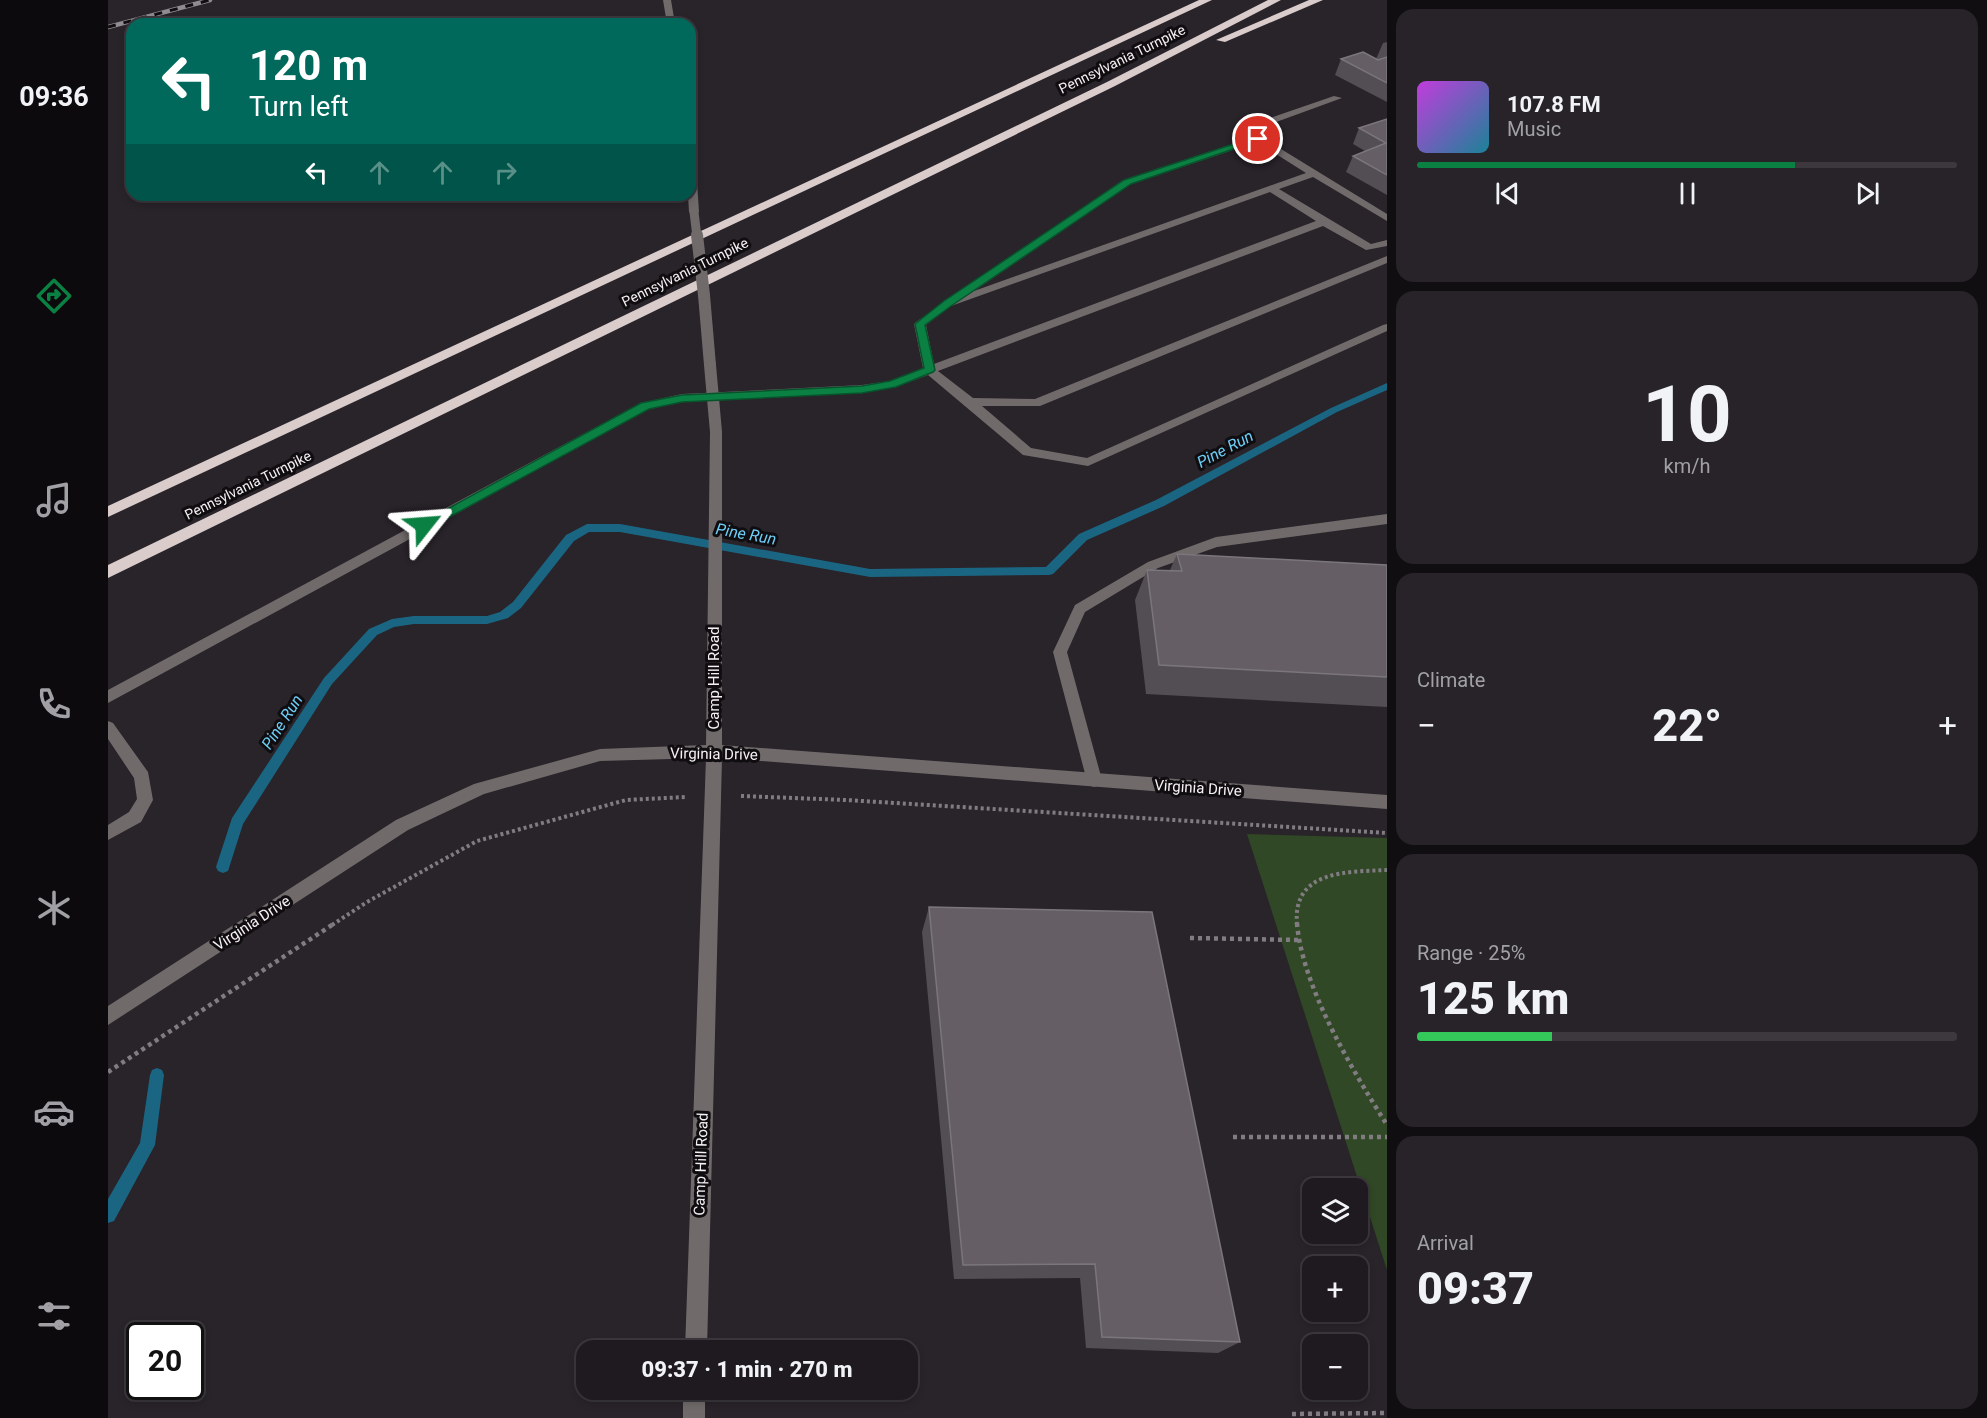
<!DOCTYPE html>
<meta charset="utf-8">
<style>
body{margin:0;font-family:Roboto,sans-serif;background:#272329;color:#f1f3f6;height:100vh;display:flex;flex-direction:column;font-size:22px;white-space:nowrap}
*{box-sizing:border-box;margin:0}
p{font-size:20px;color:#a1a1a5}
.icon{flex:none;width:33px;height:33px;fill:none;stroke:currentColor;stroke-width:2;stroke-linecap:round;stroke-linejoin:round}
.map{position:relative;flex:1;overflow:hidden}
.drawer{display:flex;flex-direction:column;gap:9px;padding:9px;background:#110e12;width:600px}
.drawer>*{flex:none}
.guide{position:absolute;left:18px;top:18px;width:570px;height:183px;border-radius:18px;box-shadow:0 3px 9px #0003,0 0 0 2px #3c383e;background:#00695c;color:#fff;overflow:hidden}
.fabs{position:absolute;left:1194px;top:1178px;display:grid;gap:12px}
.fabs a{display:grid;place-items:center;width:66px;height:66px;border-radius:12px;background:#1f1a20;box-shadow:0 3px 9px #0003,0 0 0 2px #3c383e;font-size:30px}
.speed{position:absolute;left:18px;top:1322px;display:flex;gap:12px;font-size:30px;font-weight:700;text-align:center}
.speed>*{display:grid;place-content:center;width:78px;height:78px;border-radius:50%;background:#1f1a20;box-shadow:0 3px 9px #0003,0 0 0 2px #3c383e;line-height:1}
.speed .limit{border:3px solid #111;border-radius:9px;background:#fff;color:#111}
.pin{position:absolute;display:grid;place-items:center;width:51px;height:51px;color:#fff;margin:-26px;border:3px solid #fff;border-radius:50%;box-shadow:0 2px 6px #0007}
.me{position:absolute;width:66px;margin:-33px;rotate:62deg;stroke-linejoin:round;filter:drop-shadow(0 0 4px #0008)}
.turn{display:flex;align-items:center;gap:21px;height:126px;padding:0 24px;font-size:27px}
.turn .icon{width:78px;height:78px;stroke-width:2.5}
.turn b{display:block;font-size:42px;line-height:51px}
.lanes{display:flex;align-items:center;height:57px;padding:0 24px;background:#0003;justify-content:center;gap:30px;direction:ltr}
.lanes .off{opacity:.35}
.big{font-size:45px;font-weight:800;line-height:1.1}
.drawer .widget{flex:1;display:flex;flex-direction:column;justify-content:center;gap:9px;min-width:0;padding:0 21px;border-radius:18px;background:#272329}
.drawer .dial{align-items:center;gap:0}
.dial b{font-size:78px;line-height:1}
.song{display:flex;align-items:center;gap:18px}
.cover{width:72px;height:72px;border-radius:9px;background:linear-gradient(135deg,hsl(290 70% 55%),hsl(190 70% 35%))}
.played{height:6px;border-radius:3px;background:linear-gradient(90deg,#0b8043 70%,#3c383e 70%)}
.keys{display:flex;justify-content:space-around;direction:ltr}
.heat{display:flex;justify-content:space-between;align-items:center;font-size:33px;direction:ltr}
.charge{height:9px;border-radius:4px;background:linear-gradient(90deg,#34c759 25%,#3c383e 0)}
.trip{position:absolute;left:468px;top:1340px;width:342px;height:60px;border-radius:18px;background:#1f1a20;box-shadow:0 3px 9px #0003,0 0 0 2px #3c383e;font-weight:800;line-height:60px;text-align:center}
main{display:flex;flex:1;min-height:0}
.tab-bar{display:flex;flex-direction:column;width:108px;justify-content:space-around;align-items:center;background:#0c0a0d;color:#a1a1a5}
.tab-bar .icon{width:42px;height:42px}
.tab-bar .current{color:#0b8043}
.tab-bar b{font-size:27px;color:#f1f3f6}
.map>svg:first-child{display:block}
.green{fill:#304825}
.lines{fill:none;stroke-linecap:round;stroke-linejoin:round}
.stream{fill:#1a6682;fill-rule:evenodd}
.path-far1{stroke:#817c81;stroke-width:4;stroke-dasharray:3 3;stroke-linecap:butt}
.path{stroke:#817c81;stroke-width:4.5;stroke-dasharray:4 4;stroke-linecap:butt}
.service{fill:#706b6a;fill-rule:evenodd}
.tertiary{fill:#706b6a;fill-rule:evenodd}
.motorway{fill:#d9cccb;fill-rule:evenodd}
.rail-casing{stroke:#908b91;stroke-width:4.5}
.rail{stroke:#100d10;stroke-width:3;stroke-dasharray:8;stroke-linecap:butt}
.tertiary-bridge-far1{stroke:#706b6a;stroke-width:9}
.tertiary-bridge{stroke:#706b6a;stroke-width:12}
.wall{fill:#534d54}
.building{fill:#655f65;stroke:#7b767c;stroke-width:1.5}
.route{fill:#0b8043;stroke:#07532c;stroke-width:1.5}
.labels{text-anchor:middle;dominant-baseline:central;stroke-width:6;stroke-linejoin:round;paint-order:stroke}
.far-street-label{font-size:14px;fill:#f5f1f5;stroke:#100d10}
.street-label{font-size:15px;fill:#f5f1f5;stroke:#100d10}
.water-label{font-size:16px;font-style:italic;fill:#6dcef7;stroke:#100d10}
</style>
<main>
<nav class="tab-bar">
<b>09:36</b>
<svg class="icon current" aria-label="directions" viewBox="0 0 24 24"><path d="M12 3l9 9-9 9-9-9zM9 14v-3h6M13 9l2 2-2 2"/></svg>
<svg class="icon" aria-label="music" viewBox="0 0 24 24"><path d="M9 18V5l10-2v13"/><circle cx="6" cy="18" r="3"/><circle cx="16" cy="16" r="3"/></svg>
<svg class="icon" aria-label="phone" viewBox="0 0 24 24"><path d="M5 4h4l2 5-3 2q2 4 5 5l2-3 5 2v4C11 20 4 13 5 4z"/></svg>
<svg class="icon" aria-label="climate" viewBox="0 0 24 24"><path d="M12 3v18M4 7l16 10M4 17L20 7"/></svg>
<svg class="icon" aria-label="car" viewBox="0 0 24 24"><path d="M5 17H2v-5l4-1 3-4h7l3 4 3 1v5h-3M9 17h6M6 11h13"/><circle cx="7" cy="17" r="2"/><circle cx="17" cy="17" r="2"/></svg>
<svg class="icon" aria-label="filters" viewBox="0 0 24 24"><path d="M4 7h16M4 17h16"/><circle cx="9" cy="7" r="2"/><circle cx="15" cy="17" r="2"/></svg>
</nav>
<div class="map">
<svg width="1279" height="1418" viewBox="0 0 1279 1418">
<rect width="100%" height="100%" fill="#29232a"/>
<path class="green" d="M1139 834 1279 838V1270Z"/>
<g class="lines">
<path class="stream" d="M1279 383V390L1229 412 1056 506 979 540 945 574 941 575 762 577 512 532H481L466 541 413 608 400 618 379 624H306L286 627 269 635 224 684 135 824 120 871 115 873 110 871 108 867 124 818 216 678 261 629 284 619 306 616H379L392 612 405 602 458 535 479 524H512L762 569 938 567 971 534 1048 500 1223 408Z
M49 1068 54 1070 56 1075 47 1145 6 1221 0 1223V1199L32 1143 42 1075 44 1070Z"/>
<path class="path-far1" d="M633 796 738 800 1279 833
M224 925 259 902 369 841 518 800 578 797
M1189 925C1184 870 1238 872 1279 870"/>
<path class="path" d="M1189 923C1194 987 1245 1071 1279 1125
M1082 938 1190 940
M0 1072 227 923
M1125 1137H1279
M1184 1414 1279 1413"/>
<path class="service" d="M1226 96 1234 98 1157 126 1155 138 1279 214V221L1205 177 1171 189 1263 244 1279 240V246L1258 250 1215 226 830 371 865 398 927 399 1279 256V263L932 406H874L923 448 979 458 1275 325 1279 324V331L980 466 915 455 820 375 788 387 754 393 574 402 541 409 0 703V690L533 403 574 394 754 385 782 381 815 368 806 324 808 322 1015 180 1146 137 1150 122ZM1149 142 1198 173 866 291 1023 184ZM1162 192 1208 221 826 364 818 325 843 306Z
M1279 514V524L1109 547 1050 568 977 612 959 652 994 780 992 785 986 787 980 785 945 652 967 605 1040 562 1108 537Z
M0 721 5 723 40 772 45 800 33 822 0 840V825L21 812 29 799 26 778 0 739Z"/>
<path class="tertiary" d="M555 0H563L567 24H559Z
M582 148 587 151 591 212 586 215 581 212 580 195H582Z
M596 292 602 295 608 365 602 369 596 365 590 295Z
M608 428 614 432V745L1279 795V809L614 758 599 1350H577L598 758 492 761 376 794 300 830 0 1025V1006L288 820 366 784 492 749 598 745 602 432Z
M575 1389H597V1418H575Z"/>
<path class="motorway" d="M1091 0H1104L0 517V506Z
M1160 0H1173L1007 86 0 578V565L999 82Z
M1201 0H1215L1117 42 1108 40Z"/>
<g class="rail-casing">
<path id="rail" d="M0 27 102 0"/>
</g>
<use href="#rail" class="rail"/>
<path class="tertiary-bridge-far1" d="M586 212 589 237"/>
<path class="tertiary-bridge" d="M589 235 596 295
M602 365 608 432"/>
</g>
<path class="wall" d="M1279 42V102L1227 75 1233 59H1268L1275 43Z
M1279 119V195L1238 172 1245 156 1257 151 1245 144 1251 128Z
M1069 554 1279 565V707L1038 694 1027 600 1039 570H1062Z
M821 907 1132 1342 1110 1353 978 1348 972 1278 846 1279 814 932Z"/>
<path class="building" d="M1255 52 1270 60 1279 57V83L1233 59Z
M1279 119V175L1245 156 1278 143 1251 128Z
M1069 554 1279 565V677L1051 665 1039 570 1074 571Z
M821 907 1044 912 1132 1342 994 1337 987 1264 855 1265Z"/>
<path class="route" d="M1147 137 1155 139 1023 184 843 306 817 325 827 370 825 372 788 387 754 393 574 402 541 409 321 528 316 530 310 525 533 403 574 395 754 386 782 381 816 368 807 324 836 301 1016 180Z"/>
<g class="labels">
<g class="far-street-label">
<text transform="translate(1014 59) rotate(-26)">Pennsylvania Turnpike</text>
<text transform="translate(577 272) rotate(-26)">Pennsylvania Turnpike</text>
<text transform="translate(140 485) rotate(-26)">Pennsylvania Turnpike</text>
</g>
<g class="street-label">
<text transform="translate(606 678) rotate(-90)">Camp Hill Road</text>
<text transform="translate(606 754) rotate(1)">Virginia Drive</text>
<text transform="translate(1090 788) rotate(4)">Virginia Drive</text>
<text transform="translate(144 923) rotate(-33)">Virginia Drive</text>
<text transform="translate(593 1164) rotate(-88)">Camp Hill Road</text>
</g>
<g class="water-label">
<text transform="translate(1117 449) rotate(-28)">Pine Run</text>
<text transform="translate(638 534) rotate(10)">Pine Run</text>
<text transform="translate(174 722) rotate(-57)">Pine Run</text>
</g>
</g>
</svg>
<div class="fabs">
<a><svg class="icon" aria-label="layers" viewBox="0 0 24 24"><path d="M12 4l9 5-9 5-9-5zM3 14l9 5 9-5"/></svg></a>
<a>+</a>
<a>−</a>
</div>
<div class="speed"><div class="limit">20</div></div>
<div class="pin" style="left:1150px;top:139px;background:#d93025"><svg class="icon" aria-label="arrive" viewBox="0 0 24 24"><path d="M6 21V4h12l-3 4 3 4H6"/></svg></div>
<svg class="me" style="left:316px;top:525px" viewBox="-20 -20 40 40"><path d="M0-17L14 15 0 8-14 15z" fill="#0b8043" stroke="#fff" stroke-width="4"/></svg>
<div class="trip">09:37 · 1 min · 270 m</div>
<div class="guide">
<div class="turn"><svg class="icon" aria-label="left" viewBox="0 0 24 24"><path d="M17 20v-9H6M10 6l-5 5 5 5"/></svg><div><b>120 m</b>Turn left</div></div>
<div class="lanes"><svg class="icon" aria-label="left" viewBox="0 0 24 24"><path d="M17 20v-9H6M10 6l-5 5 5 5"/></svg><svg class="icon off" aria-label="ahead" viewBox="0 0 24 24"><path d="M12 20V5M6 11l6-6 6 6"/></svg><svg class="icon off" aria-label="ahead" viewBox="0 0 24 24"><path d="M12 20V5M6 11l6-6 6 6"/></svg><svg class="icon off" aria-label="right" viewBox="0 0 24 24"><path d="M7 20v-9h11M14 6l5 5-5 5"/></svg></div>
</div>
</div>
<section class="drawer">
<div class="widget">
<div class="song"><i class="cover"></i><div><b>107.8 FM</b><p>Music</p></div></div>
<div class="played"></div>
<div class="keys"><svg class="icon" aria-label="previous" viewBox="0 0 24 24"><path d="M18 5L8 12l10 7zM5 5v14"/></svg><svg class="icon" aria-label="pause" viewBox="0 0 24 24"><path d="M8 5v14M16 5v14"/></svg><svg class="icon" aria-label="next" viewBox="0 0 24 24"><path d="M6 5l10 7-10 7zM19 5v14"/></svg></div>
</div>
<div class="widget dial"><b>10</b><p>km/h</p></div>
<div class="widget"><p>Climate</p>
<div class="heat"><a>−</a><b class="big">22°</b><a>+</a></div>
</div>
<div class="widget"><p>Range · 25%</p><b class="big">125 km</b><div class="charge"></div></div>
<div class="widget"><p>Arrival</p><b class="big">09:37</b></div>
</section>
</main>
